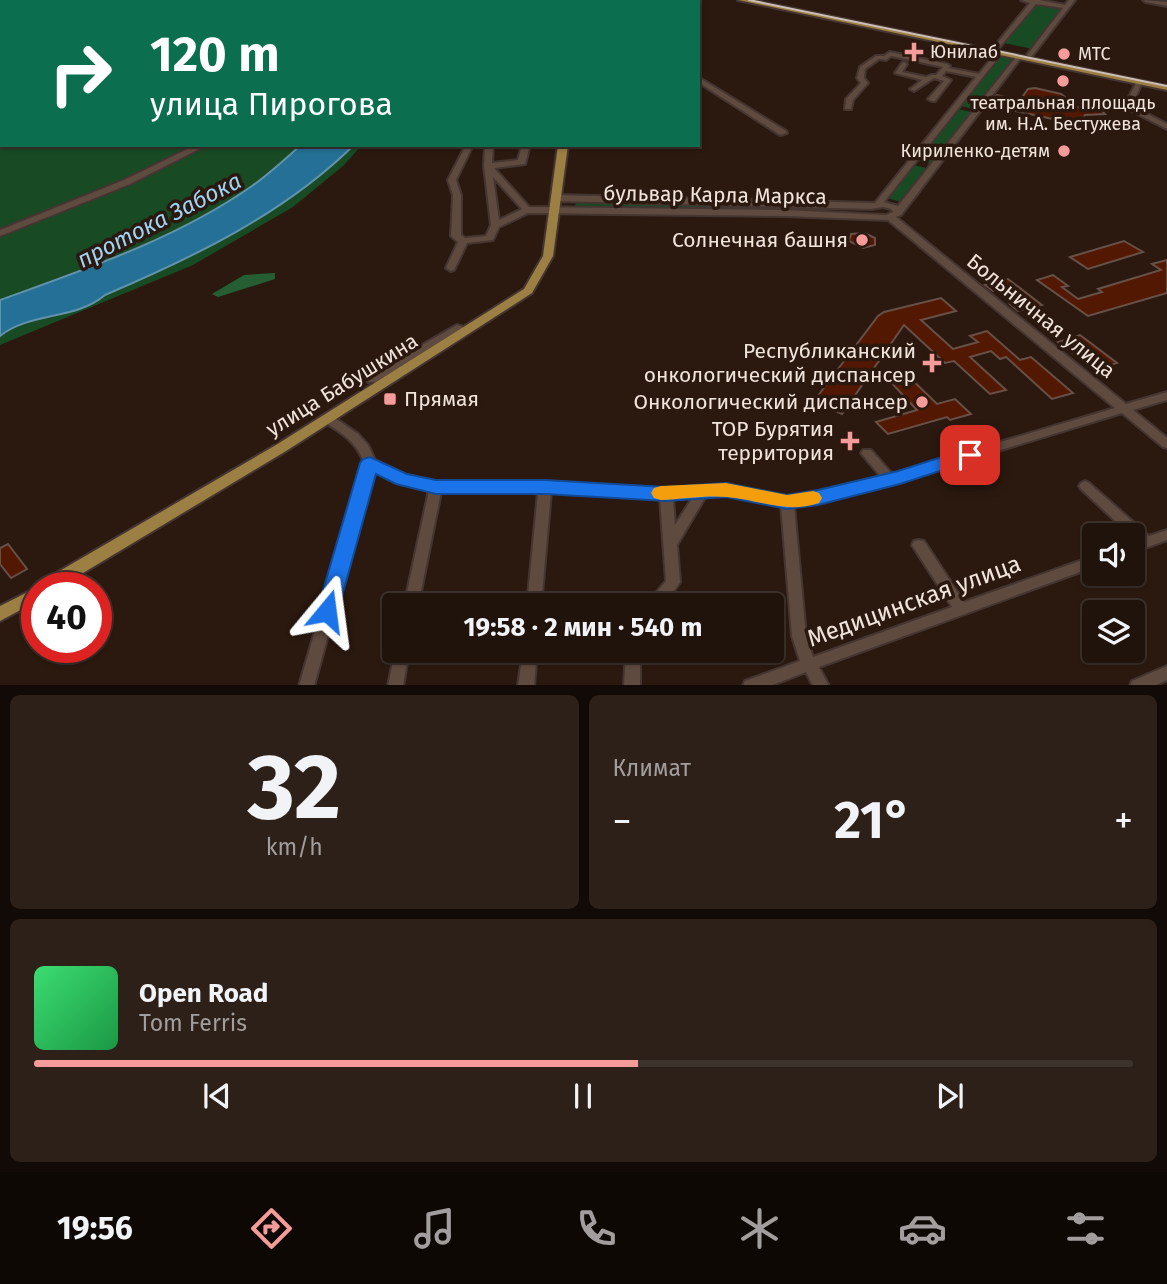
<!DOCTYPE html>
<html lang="ru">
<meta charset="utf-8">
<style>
body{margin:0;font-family:"Fira Sans",sans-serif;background:#2d2019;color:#f1f3f6;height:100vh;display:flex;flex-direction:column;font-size:26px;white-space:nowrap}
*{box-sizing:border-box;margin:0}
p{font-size:23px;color:#a29e9d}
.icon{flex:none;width:38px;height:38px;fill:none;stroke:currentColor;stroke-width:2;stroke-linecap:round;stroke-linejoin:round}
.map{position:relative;height:685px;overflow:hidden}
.panel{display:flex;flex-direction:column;gap:10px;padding:10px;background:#120a06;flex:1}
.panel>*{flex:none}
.guide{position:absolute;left:0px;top:0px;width:700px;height:147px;box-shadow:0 2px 5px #0004,0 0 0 2px #3d322c;background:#0b6e4f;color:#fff;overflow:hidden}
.tools{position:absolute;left:1082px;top:523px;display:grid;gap:14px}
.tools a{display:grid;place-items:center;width:63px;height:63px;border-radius:7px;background:#20130b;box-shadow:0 2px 5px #0004,0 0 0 2px #3d322c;font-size:35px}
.speed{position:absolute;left:21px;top:572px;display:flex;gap:14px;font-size:35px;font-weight:700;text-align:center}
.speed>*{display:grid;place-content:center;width:91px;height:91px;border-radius:50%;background:#20130b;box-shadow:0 2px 5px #0004,0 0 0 2px #3d322c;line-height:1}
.speed .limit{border:10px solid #d22;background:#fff;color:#111}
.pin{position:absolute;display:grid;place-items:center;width:60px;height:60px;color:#fff;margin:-30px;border-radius:14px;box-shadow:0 4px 10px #0006}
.me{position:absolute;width:77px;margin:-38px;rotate:16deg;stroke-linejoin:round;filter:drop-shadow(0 0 5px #0008)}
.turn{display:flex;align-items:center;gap:24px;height:147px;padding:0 35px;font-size:32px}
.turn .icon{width:91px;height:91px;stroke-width:2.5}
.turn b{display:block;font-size:49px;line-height:60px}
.big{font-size:52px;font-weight:700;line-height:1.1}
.panel .widget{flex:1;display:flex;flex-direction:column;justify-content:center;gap:10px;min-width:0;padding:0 24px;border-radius:10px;background:#2d2019}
.panel .dial{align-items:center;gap:0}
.dial b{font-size:91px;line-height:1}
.song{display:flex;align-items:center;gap:21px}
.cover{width:84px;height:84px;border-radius:10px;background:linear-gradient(135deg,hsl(140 70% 55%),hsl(140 70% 35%))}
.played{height:7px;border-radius:4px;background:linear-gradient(90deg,#f59b9a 55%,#3d322c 55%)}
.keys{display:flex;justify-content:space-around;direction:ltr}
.heat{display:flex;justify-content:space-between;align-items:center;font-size:38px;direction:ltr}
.panel .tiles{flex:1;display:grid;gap:10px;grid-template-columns:1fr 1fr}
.widget:last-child{grid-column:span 2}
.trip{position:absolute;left:382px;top:593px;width:402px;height:70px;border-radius:7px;background:#20130b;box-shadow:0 2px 5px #0004,0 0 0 2px #3d322c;font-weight:700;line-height:70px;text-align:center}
.tab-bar{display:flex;height:112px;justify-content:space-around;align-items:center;background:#0d0804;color:#a29e9d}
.tab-bar .icon{width:49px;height:49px}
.tab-bar .active{color:#f59b9a}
.tab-bar b{font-size:32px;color:#f1f3f6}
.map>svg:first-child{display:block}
.green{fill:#184a24}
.forest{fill:#255e32}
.water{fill:#247096;stroke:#6293ab;stroke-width:2}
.building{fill:#531801;stroke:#675048;stroke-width:2}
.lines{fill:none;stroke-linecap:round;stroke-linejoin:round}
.minor-casing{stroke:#443531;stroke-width:4}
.major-casing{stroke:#443531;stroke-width:4}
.minor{fill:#5f4a3f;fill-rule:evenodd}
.major{fill:#9c7f43;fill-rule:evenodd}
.tram{stroke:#cdbfb7;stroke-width:2}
.route{fill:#1a73e8;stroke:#114b97;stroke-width:2}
.slow{fill:#f59e0b}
.poi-dot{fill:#f59b9a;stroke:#2b190f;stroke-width:2.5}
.labels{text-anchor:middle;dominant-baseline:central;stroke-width:7;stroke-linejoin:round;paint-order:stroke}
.far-poi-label{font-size:18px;fill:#f1e4dd;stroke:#2b190f;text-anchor:start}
.street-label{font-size:21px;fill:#f1e4dd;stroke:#2b190f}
.poi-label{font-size:21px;fill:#f1e4dd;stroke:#2b190f;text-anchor:end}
.water-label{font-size:23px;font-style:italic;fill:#9dd5f7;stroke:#2b190f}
.near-street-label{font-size:24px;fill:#f1e4dd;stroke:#2b190f}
</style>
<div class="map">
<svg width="1167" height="686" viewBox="0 0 1167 686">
<rect width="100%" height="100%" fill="#2b190f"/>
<path class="green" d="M0 0H423L424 2H2V145H301C285 159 269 174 252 186 176 239 86 269 0 300Z
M1036 4 1062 8 1033 49 1004 43Z
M1002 56 1013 58 973 109 961 106Z
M958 109 971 112 930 164 918 161Z
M354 145H362L343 166 293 207 193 265 0 345V336L8 329 98 301 105 295C194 257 284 214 354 145Z
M913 165 927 168 901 202 887 198Z
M576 200 735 204 736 210 575 207Z"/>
<path class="forest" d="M275 273V279L218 297 212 294 244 275Z"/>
<path class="water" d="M301 145H354C284 214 194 257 105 295 76 320 30 312 0 336V300C86 269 176 239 252 186 269 174 285 159 301 145Z"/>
<path class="building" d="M1035 88 1061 94 1065 97 1061 103 1089 110 1100 108 1105 114 1085 115 1080 125 989 105 997 95 1020 100 1028 89Z
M864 233 875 238V245L863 248 849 241 851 234Z
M1124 241 1143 252 1088 269 1070 257Z
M1167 260V293L1088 316 1037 280 1053 275 1068 286 1062 287 1078 299 1102 292 1098 289 1161 270 1152 264Z
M1008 279 1042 305 1018 311 1010 304 1020 302 1004 289 993 291 985 285Z
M941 298 956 311 921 320 953 349 978 342 970 336 987 331 1020 360 1031 357 1073 393 1052 399 1006 357 1000 359 991 351 970 357 1006 390 990 394 954 361 945 363 904 325 842 414 814 401 878 316 884 312Z
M1080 335 1117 363 1095 370 1058 342Z
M904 372 937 404 955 399 971 414 950 420 947 417 888 434 876 422 917 410 886 377Z
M8 544 27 569 11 578 0 564V548Z"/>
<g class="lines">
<g class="minor-casing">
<path id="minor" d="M355 0H361L360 2H354Z
M508 0H514V2H508Z
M553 0H559V2H553Z
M1021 0H1039L1065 5 1069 0H1075L1032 56 1030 57 1027 55 1063 8 1036 4 998 49H994V47L1030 3Z
M1143 0 1167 2V6L1146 2Z
M890 52 947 64 950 66 949 68 979 74 997 52 1002 53 884 202 898 206 1016 57H1020V59L901 215 896 217 1126 404 1167 392V400L1133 410 1167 438V448L1163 447 1122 413 890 484 818 503 794 506 806 636 813 657 952 607 912 545 914 541 919 540 924 541 964 602 1094 556V567L819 667 829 686H813L806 672 770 686H743L745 681 800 661 792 636 781 505 726 495 706 496 677 545 680 582C668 601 663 606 640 606L643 598 655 594 666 581 660 498 551 492 541 606H527L538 492H441L418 606H404L429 490 399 482 374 470 314 686H299L364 463C357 442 342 433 324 422L322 419 324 416H332L358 434 368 445 375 460 406 475 436 482H545L666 489 726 485 787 497 818 493 881 477 861 453 863 450H871L892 474 1115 408 888 220 784 216 528 213 499 227 493 240 467 243 454 270 451 271 446 268 458 242 451 236 453 195 448 180 466 145 472 147 456 180 461 195V235L465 238 486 236 491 225 484 166 485 145H493L492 163 518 160 522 145H530L525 164 494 168 529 207 784 210 886 215 893 212 891 209 883 207 871 209 556 201 552 198 556 195 875 203 976 77 946 71 942 76 951 80 935 101H932L928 99 944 81 934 78 914 91 910 89 912 88 922 80 895 73 902 63 904 62 907 64 902 72 926 77 931 75H936L943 67 891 56 886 60 879 59 865 69 864 78 868 83 853 100 851 109H845L846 99 861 83 857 78 860 67 876 56H884ZM493 177 522 209 499 220ZM693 497 675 525 673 498Z
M698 77 786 131 787 133 780 135 698 82Z
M1137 81 1142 82 1132 106 1167 124V129L1124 107Z
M196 145H207L130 184 0 236V230L124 180Z
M457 325 471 329 472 331 467 334 458 332 376 382H368L367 379 368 376Z
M1085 481 1089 483 1149 536 1167 530V540L1132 553V543L1137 541 1081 489 1079 486 1081 483Z
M395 651H409L403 686H388Z
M523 651H537L534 686H518Z
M626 651H640V686H624Z
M1167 666V680L1154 686H1130L1132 681Z"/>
</g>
<g class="major-casing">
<path id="major" d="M570 0H576L577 2H570Z
M738 0H751L1167 86V90Z
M558 145H568L553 256 532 293 286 451 58 588H37V601L0 621V606L38 587 39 583 276 445 524 289 543 256Z"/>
</g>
<use href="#minor" class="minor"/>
<use href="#major" class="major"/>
<path class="tram" d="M749 0 1167 86"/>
</g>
<path class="route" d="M970 448 977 450 979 455 977 459 900 484 818 505 787 509 726 497 666 501 545 494H436L396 484 376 474 338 611 335 618 327 620 320 618 317 611 360 463 363 459 370 457 407 474 436 480H545L666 487 726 483 787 495 818 490 898 471Z"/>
<path class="slow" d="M726 483 787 495 813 491 819 493 822 498 819 503C785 514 761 500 727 497 706 495 682 499 661 500L654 498 651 493 654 488 661 486Z"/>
<g class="poi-dot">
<path d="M910.5 41.5h7v7h7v7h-7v7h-7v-7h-7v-7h7z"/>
<circle cx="1064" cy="54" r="7"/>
<circle cx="1063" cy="81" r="7"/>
<circle cx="1064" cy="151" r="7"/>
<circle cx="862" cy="240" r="7"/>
<path d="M928.5 352.5h7v7h7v7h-7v7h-7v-7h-7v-7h7z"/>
<rect x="383" y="392" width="14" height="14" rx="3.5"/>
<circle cx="922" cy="402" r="7"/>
<path d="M846.5 430.5h7v7h7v7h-7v7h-7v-7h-7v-7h7z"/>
</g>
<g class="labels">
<g class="far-poi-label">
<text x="930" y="52">Юнилаб</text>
<text x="1078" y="54">МТС</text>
<text x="1063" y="103" text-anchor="middle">театральная площадь<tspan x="1063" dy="21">им. Н.А. Бестужева</tspan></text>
<text x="1050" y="151" text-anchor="end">Кириленко-детям</text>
</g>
<g class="street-label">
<text transform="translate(715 195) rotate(1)">бульвар Карла Маркса</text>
<text transform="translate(1041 316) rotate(39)">Больничная улица</text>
<text transform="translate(342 385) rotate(-32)">улица Бабушкина</text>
</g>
<g class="poi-label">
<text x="848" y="240">Солнечная башня</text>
<text x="916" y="351">Республиканский<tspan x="916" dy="24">онкологический диспансер</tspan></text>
<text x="404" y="399" text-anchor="start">Прямая</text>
<text x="908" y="402">Онкологический диспансер</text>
<text x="834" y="429">ТОР Бурятия<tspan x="834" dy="24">территория</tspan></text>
</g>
<g class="water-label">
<text transform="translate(159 220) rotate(-27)">протока Забока</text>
</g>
<g class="near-street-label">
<text transform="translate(914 601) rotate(-20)">Медицинская улица</text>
</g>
</g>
</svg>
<div class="tools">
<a><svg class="icon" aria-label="sound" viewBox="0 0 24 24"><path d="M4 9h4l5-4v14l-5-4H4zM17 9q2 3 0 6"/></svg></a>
<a><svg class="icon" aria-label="layers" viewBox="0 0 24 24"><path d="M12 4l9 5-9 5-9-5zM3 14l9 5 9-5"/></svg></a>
</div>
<div class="speed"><div class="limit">40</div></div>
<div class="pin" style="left:970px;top:455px;background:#d93025"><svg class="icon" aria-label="arrive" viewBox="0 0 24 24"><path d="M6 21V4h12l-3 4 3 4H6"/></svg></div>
<svg class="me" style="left:327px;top:611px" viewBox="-20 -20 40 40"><path d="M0-17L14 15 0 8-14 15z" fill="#1a73e8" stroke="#fff" stroke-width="4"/></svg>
<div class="trip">19:58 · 2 мин · 540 m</div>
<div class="guide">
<div class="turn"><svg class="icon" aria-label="right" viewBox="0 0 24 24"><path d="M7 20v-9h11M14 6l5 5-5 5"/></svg><div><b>120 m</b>улица Пирогова</div></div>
</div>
</div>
<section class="panel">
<div class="tiles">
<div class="widget dial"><b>32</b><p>km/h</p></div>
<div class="widget"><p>Климат</p>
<div class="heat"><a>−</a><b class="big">21°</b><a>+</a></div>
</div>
<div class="widget">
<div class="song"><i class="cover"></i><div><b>Open Road</b><p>Tom Ferris</p></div></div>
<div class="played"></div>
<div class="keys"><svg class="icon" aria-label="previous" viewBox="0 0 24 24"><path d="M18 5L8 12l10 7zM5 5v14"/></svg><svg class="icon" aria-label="pause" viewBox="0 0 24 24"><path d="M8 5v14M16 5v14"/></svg><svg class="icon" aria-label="next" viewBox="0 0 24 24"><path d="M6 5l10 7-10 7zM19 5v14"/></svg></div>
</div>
</div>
</section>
<nav class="tab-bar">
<b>19:56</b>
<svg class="icon active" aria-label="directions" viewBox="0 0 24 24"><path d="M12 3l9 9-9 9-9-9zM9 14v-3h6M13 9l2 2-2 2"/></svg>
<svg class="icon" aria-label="music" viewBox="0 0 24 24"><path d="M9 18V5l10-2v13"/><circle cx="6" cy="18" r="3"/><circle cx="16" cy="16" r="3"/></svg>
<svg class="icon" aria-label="phone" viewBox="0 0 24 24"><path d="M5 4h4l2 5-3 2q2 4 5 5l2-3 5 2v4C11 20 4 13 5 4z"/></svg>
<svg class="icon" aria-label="climate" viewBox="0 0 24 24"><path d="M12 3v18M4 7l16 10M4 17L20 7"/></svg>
<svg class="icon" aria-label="car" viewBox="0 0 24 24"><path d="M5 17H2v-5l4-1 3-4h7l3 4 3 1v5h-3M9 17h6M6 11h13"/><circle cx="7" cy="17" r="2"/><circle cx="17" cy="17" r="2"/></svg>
<svg class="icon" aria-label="filters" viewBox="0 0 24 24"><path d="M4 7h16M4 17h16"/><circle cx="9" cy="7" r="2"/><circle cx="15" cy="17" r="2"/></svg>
</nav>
